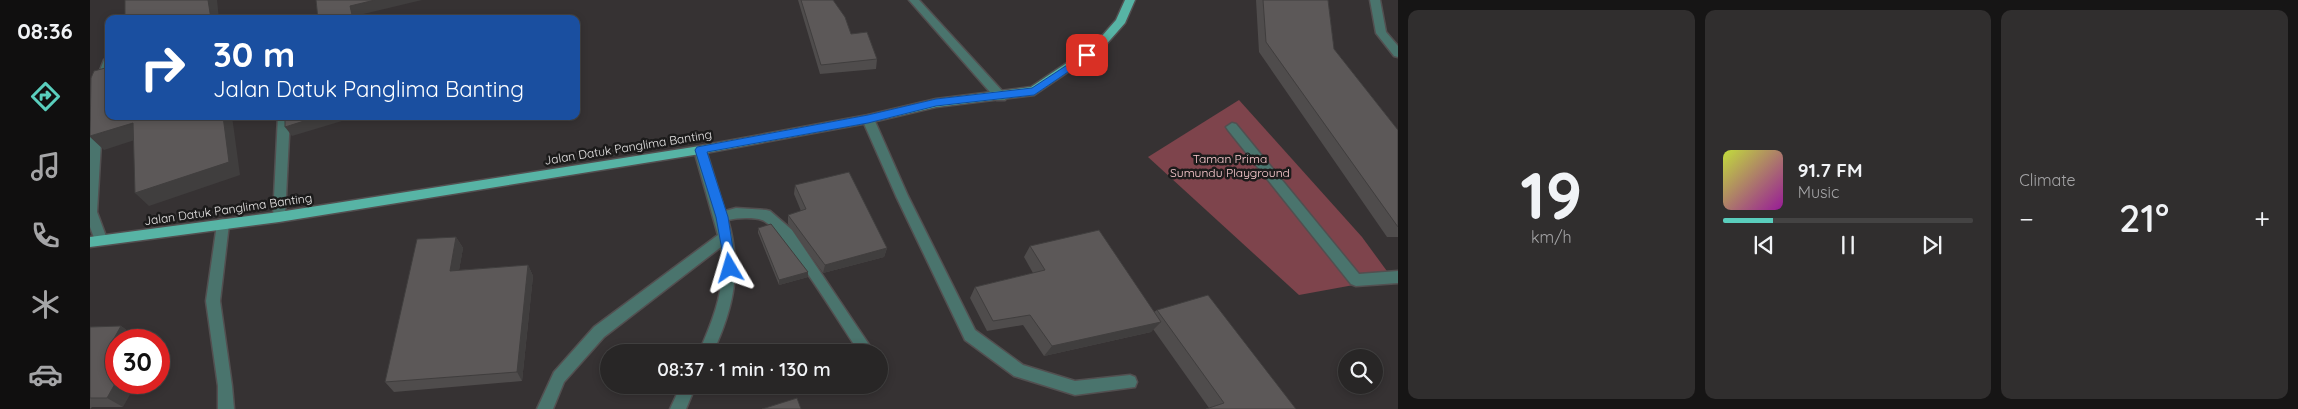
<!DOCTYPE html>
<meta charset="utf-8">
<style>
body{margin:0;font-family:Quicksand,sans-serif;background:#302e2e;color:#f1f3f6;height:100vh;display:flex;flex-direction:column;font-size:19px;white-space:nowrap}
*{box-sizing:border-box;margin:0}
p{font-size:16px;color:#a5a5a7}
.icon{flex:none;width:28px;height:28px;fill:none;stroke:currentColor;stroke-width:2;stroke-linecap:round;stroke-linejoin:round}
.map{position:relative;flex:1;overflow:hidden}
.details{display:flex;flex-direction:column;gap:10px;padding:10px;background:#161515;width:900px}
.details>*{flex:none}
.guide{position:absolute;left:15px;top:15px;width:475px;height:105px;border-radius:10px;box-shadow:0 2px 8px #0003,0 0 0 1px #444343;background:#1a4fa0;color:#fff;overflow:hidden}
.fabs{position:absolute;left:1248px;top:349px;display:grid;gap:10px}
.fabs a{display:grid;place-items:center;width:45px;height:45px;border-radius:50%;background:#282626;box-shadow:0 2px 8px #0003,0 0 0 1px #444343;font-size:25px}
.speed{position:absolute;left:15px;top:329px;display:flex;gap:10px;font-size:25px;font-weight:700;text-align:center}
.speed>*{display:grid;place-content:center;width:65px;height:65px;border-radius:50%;background:#282626;box-shadow:0 2px 8px #0003,0 0 0 1px #444343;line-height:1}
.speed .limit{border:8px solid #d22;background:#fff;color:#111}
.pin{position:absolute;display:grid;place-items:center;width:42px;height:42px;color:#fff;margin:-21px;border-radius:10px;box-shadow:0 2px 8px #0006}
.me{position:absolute;width:55px;margin:-28px;rotate:353deg;stroke-linejoin:round;filter:drop-shadow(0 0 4px #0008)}
.turn{display:flex;align-items:center;gap:18px;height:105px;padding:0 25px;font-size:22px}
.turn .icon{width:65px;height:65px;stroke-width:2.5}
.turn b{display:block;font-size:35px;line-height:42px}
.big{font-size:38px;font-weight:600;line-height:1.1}
.details .tile{flex:1;display:flex;flex-direction:column;justify-content:center;gap:8px;min-width:0;padding:0 18px;border-radius:10px;background:#302e2e}
.details .dial{align-items:center;gap:0}
.dial b{font-size:65px;line-height:1}
.song{display:flex;align-items:center;gap:15px}
.cover{width:60px;height:60px;border-radius:8px;background:linear-gradient(135deg,hsl(70 70% 55%),hsl(300 70% 35%))}
.played{height:5px;border-radius:2px;background:linear-gradient(90deg,#5acebd 20%,#444343 20%)}
.keys{display:flex;justify-content:space-around;direction:ltr}
.heat{display:flex;justify-content:space-between;align-items:center;font-size:28px;direction:ltr}
.details .tiles{flex:1;display:grid;gap:10px;grid-template-columns:repeat(3,1fr)}
.trip{position:absolute;left:510px;top:344px;width:288px;height:50px;border-radius:25px;background:#282626;box-shadow:0 2px 8px #0003,0 0 0 1px #444343;font-weight:600;line-height:50px;text-align:center}
main{display:flex;flex:1;min-height:0}
.dock{display:flex;flex-direction:column;width:90px;justify-content:space-around;align-items:center;background:#100f0f;color:#a5a5a7}
.dock .icon{width:35px;height:35px}
.dock .selected{color:#5acebd}
.dock b{font-size:22px;color:#f1f3f6}
.map>svg:first-child{display:block}
.green{fill:#7e444c}
.lines{fill:none;stroke-linecap:round;stroke-linejoin:round}
.service-casing{stroke:#524f50;stroke-width:3}
.pedestrian-casing{stroke:#524f50;stroke-width:3}
.minor-casing{stroke:#524f50;stroke-width:3}
.primary-casing{stroke:#524f50;stroke-width:3}
.service{fill:#4a746d;fill-rule:evenodd}
.pedestrian{fill:#4a746d;fill-rule:evenodd}
.minor{fill:#4a746d;fill-rule:evenodd}
.primary{fill:#57b4a5;fill-rule:evenodd}
.wall{fill:#4f4c4c}
.shaded-wall{fill:#403e3e}
.building{fill:#5c5858;stroke:#403e3e}
.route{fill:#1a73e8;stroke:#114b97}
.labels{text-anchor:middle;dominant-baseline:central;stroke-width:5;stroke-linejoin:round;paint-order:stroke}
.street-label{font-size:12px;fill:#e8e6e6;stroke:#1c1b1b}
.park-label{font-size:12px;fill:#fdccd1;stroke:#1c1b1b}
</style>
<main>
<nav class="dock">
<b>08:36</b>
<svg class="icon selected" aria-label="directions" viewBox="0 0 24 24"><path d="M12 3l9 9-9 9-9-9zM9 14v-3h6M13 9l2 2-2 2"/></svg>
<svg class="icon" aria-label="music" viewBox="0 0 24 24"><path d="M9 18V5l10-2v13"/><circle cx="6" cy="18" r="3"/><circle cx="16" cy="16" r="3"/></svg>
<svg class="icon" aria-label="phone" viewBox="0 0 24 24"><path d="M5 4h4l2 5-3 2q2 4 5 5l2-3 5 2v4C11 20 4 13 5 4z"/></svg>
<svg class="icon" aria-label="climate" viewBox="0 0 24 24"><path d="M12 3v18M4 7l16 10M4 17L20 7"/></svg>
<svg class="icon" aria-label="car" viewBox="0 0 24 24"><path d="M5 17H2v-5l4-1 3-4h7l3 4 3 1v5h-3M9 17h6M6 11h13"/><circle cx="7" cy="17" r="2"/><circle cx="17" cy="17" r="2"/></svg>
</nav>
<div class="map">
<svg width="1308" height="409" viewBox="0 0 1308 409">
<rect width="100%" height="100%" fill="#363233"/>
<path class="green" d="M1149 100 1272 237 1302 278 1209 295 1058 157Z"/>
<g class="lines">
<g class="service-casing">
<path id="service" d="M19 56C19 67 19 76 14 86H6L5 83 14 60Z
M778 115 784 119 818 196 885 330 933 365 985 381 1040 375 1045 377 1047 382 1045 387 985 395 924 376 875 340 806 196 772 119Z
M6 121 12 125 7 212 17 239 16 243 11 244 6 243 0 227V129L2 122Z
M133 219 138 220 139 224 130 301 142 386 144 409H128V386L116 301 127 224 128 220Z"/>
</g>
<g class="pedestrian-casing">
<path id="pedestrian" d="M1142 123 1146 124 1269 274 1308 271V283L1266 286 1261 284 1138 130 1136 127Z"/>
</g>
<g class="minor-casing">
<path id="minor" d="M819 0H829L915 94 917 97 915 100H907Z
M1280 0H1290L1296 32 1308 46V57L1304 56 1286 33Z
M188 116H200L195 217 193 221H185L183 217Z
M610 146 616 150 635 211 646 208 676 210 680 211 702 230 784 352H769C754 330 691 226 672 220 663 217 647 218 638 220 652 269 644 307 623 352H609C624 318 637 285 631 247L514 337 474 382 463 409H447L464 372 504 327 628 235 604 150Z
M789 363 794 365 796 371 794 376 789 378Z
M591 385H606L596 409H580Z"/>
</g>
<g class="primary-casing">
<path id="primary" d="M1035 0H1045L1035 23 1013 48 944 95 846 107 778 123 610 154 189 222 0 247V237L189 212 610 146 778 115 846 99 941 87 1005 44 1026 20Z"/>
</g>
<use href="#service" class="service"/>
<use href="#pedestrian" class="pedestrian"/>
<use href="#minor" class="minor"/>
<use href="#primary" class="primary"/>
</g>
<path class="wall" d="M708 0H743L761 34 787 59 786 69 730 74Z
M1166 0H1238L1244 49 1308 130V237H1297L1169 52Z
M705 185 797 248 794 257 733 273 698 224V215L711 211 704 194Z
M668 228 718 277 689 285 668 233Z
M366 237 373 248 369 270 438 265 443 276 432 381 304 392 295 382Z
M940 246 1064 312 1067 310 1206 409 1119 408 1063 329 1061 332 954 356 933 325 897 331 880 298 885 287 943 273 934 257Z
M31 326 46 337 44 340H26L33 407H2L0 409V327Z"/>
<path class="shaded-wall" d="M118 0H127L129 19H121Z
M285 0H332L265 16 266 19H263L260 6Z
M133 116H142L150 175 59 206 45 193Z
M230 116H262V118L202 136 195 127Z
M43 123 57 136 14 150 0 137V136Z
M366 237 373 248 367 282 360 271Z
M797 248 794 257 733 273 735 265Z
M438 265 443 276 432 381 427 372Z
M718 272V277L689 285V280Z
M1071 322 1061 332 954 356 962 346Z
M31 326 46 337 44 340H26V344L22 342Z
M26 382H47L33 407 17 398Z"/>
<path class="building" d="M35 0H118L121 19H35Z
M226 0H285L260 6 263 19H228Z
M711 0H743L755 17 761 34 777 32 787 59 731 65Z
M1173 0H1238L1244 49 1308 130V227L1176 42Z
M19 67V116H133L139 162 45 193 43 123 0 136 1 78 4 71Z
M195 116H230L195 127Z
M759 172 797 248 735 265 698 215 716 209 705 185Z
M681 224 718 272 689 280 668 228Z
M1009 230 1071 322 962 346 940 315 903 321 885 287 955 270 940 246Z
M366 237 360 271 438 265 427 372 295 382 327 239Z
M1118 295 1206 409H1116L1134 403 1067 310Z
M31 326 22 342H26V382L17 398H0V327Z
M707 398 711 409H672Z"/>
<path class="route" d="M997 52 1002 55 1000 57 944 95 846 106 778 123 617 152 638 217 646 268 640 273 636 272 626 217 605 150 607 147 778 115 846 99 942 88Z"/>
<g class="labels">
<g class="street-label">
<text transform="translate(538 147) rotate(-9)">Jalan Datuk Panglima Banting</text>
<text transform="translate(138 209) rotate(-8)">Jalan Datuk Panglima Banting</text>
</g>
<g class="park-label">
<text x="1140" y="158">Taman Prima<tspan x="1140" dy="14">Sumundu Playground</tspan></text>
</g>
</g>
</svg>
<div class="fabs">
<a><svg class="icon" aria-label="search" viewBox="0 0 24 24"><circle cx="10" cy="10" r="6"/><path d="M15 15l6 6"/></svg></a>
</div>
<div class="speed"><div class="limit">30</div></div>
<div class="pin" style="left:997px;top:55px;background:#d93025"><svg class="icon" aria-label="arrive" viewBox="0 0 24 24"><path d="M6 21V4h12l-3 4 3 4H6"/></svg></div>
<svg class="me" style="left:640px;top:268px" viewBox="-20 -20 40 40"><path d="M0-17L14 15 0 8-14 15z" fill="#1a73e8" stroke="#fff" stroke-width="4"/></svg>
<div class="trip">08:37 · 1 min · 130 m</div>
<div class="guide">
<div class="turn"><svg class="icon" aria-label="right" viewBox="0 0 24 24"><path d="M7 20v-9h11M14 6l5 5-5 5"/></svg><div><b>30 m</b>Jalan Datuk Panglima Banting</div></div>
</div>
</div>
<section class="details">
<div class="tiles">
<div class="tile dial"><b>19</b><p>km/h</p></div>
<div class="tile">
<div class="song"><i class="cover"></i><div><b>91.7 FM</b><p>Music</p></div></div>
<div class="played"></div>
<div class="keys"><svg class="icon" aria-label="previous" viewBox="0 0 24 24"><path d="M18 5L8 12l10 7zM5 5v14"/></svg><svg class="icon" aria-label="pause" viewBox="0 0 24 24"><path d="M8 5v14M16 5v14"/></svg><svg class="icon" aria-label="next" viewBox="0 0 24 24"><path d="M6 5l10 7-10 7zM19 5v14"/></svg></div>
</div>
<div class="tile"><p>Climate</p>
<div class="heat"><a>−</a><b class="big">21°</b><a>+</a></div>
</div>
</div>
</section>
</main>
